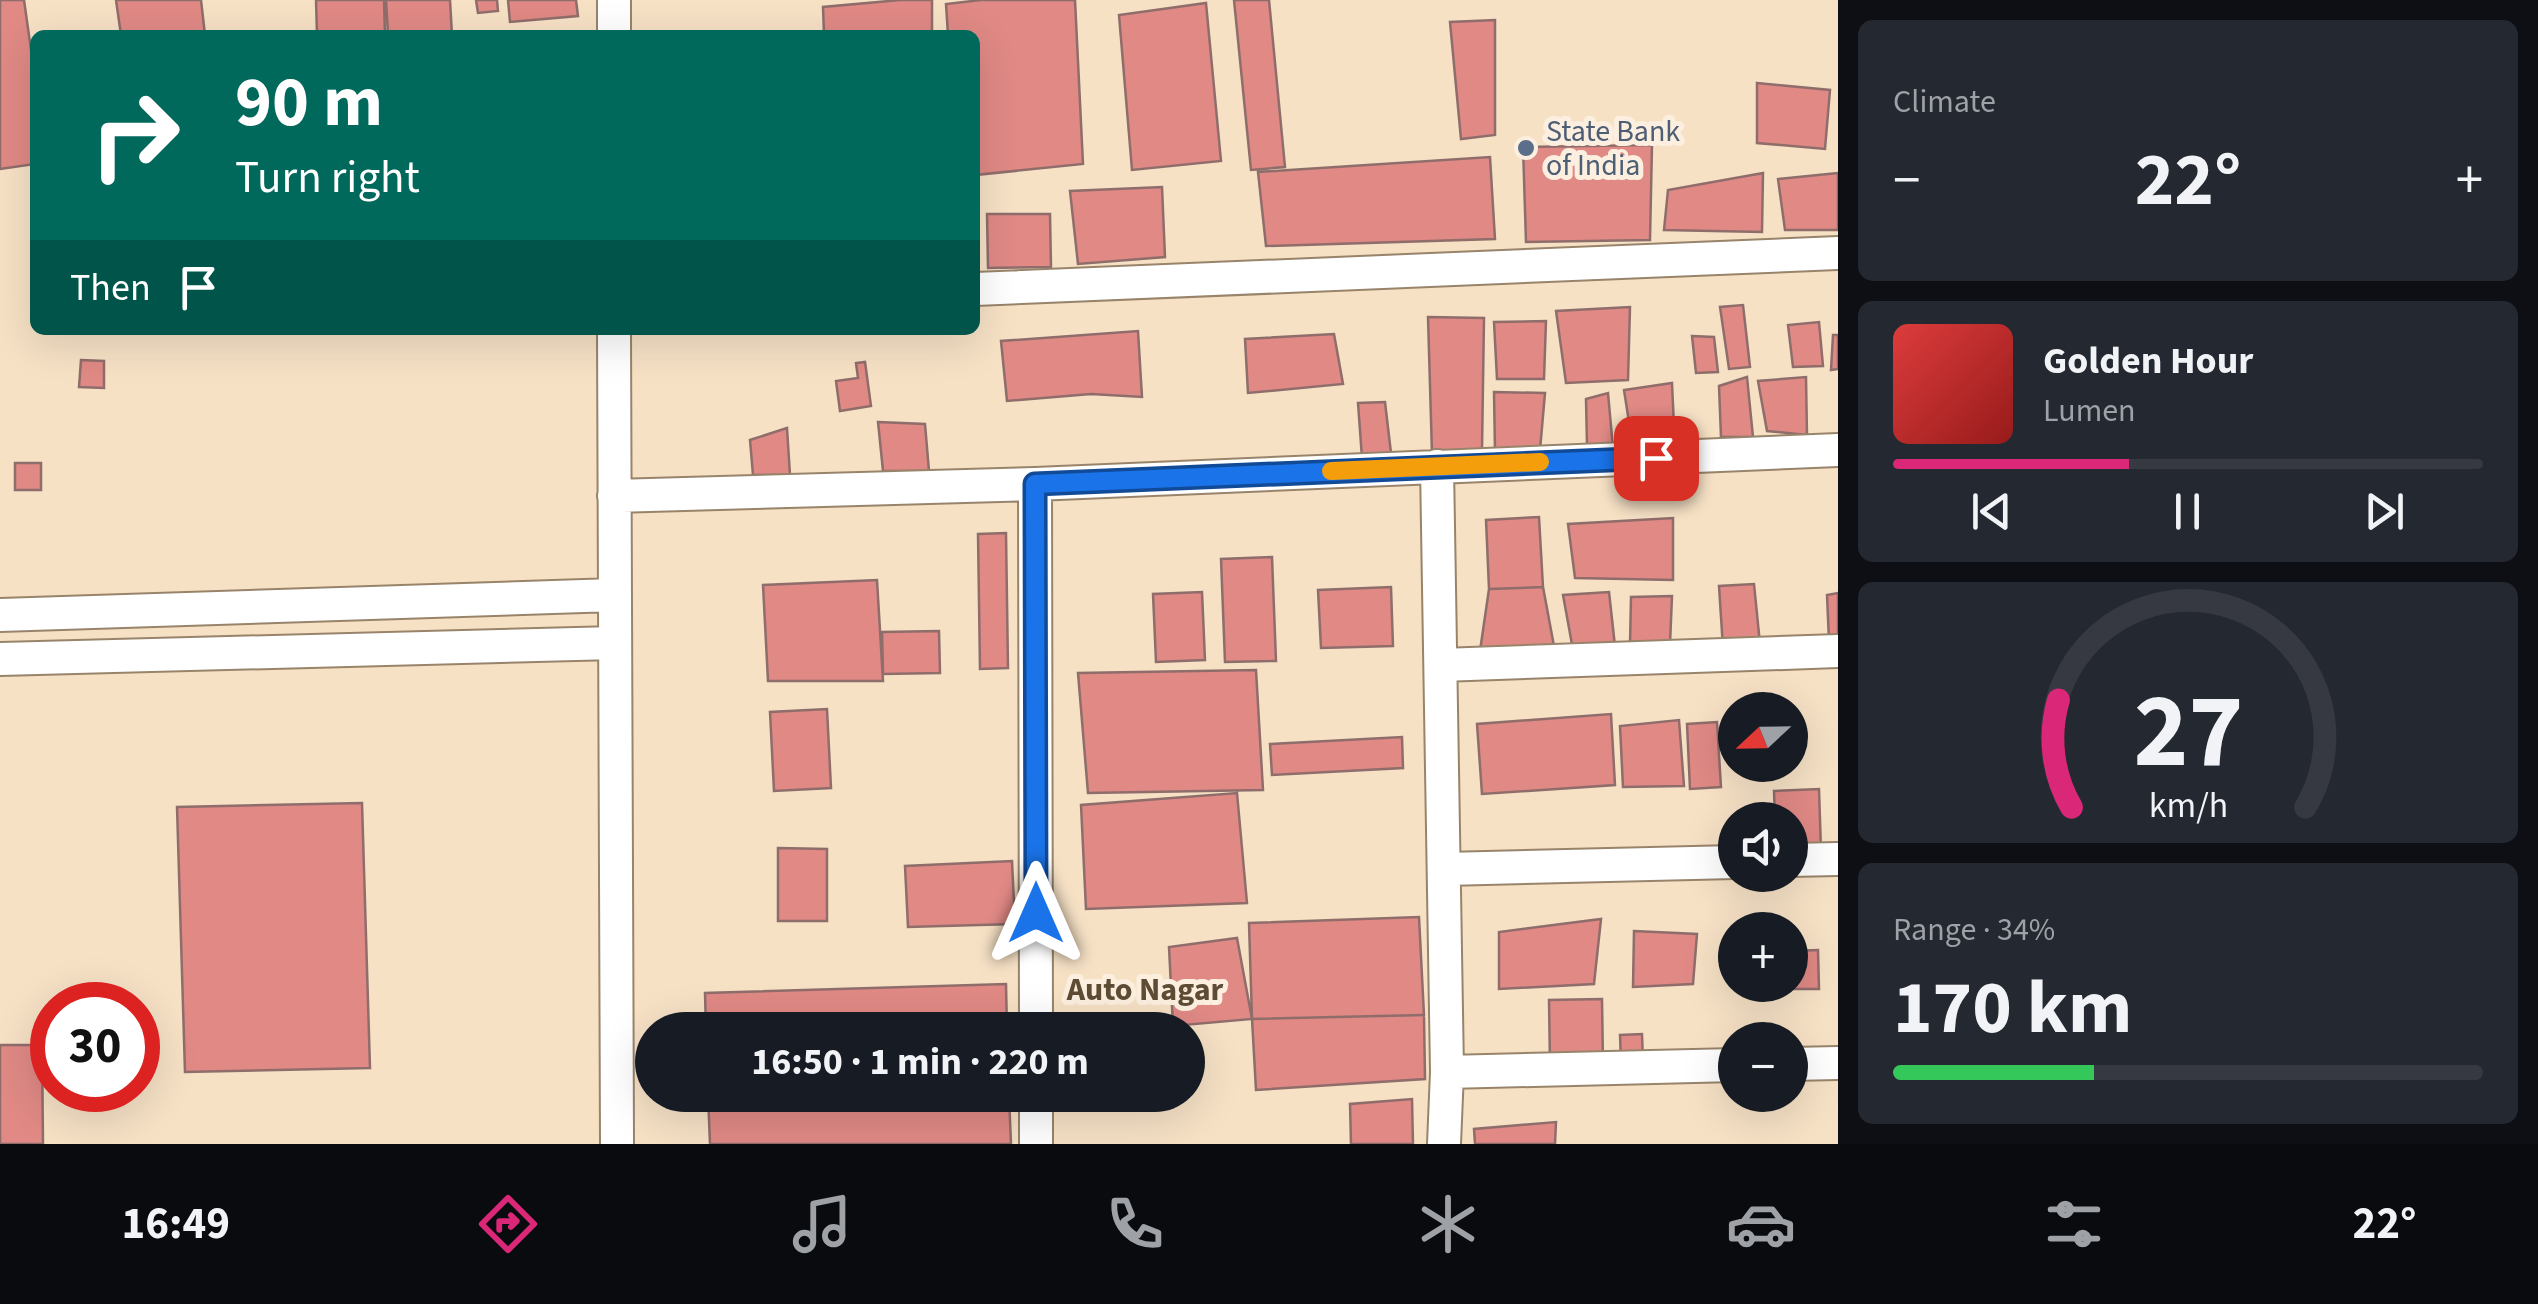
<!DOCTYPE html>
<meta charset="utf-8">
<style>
body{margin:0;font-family:"Source Sans 3",sans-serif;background:#242831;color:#f1f3f6;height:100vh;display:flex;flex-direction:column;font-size:38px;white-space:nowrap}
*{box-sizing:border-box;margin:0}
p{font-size:32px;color:#9ea1a6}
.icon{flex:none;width:55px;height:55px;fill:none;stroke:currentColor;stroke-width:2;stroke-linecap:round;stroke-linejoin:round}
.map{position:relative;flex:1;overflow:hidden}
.details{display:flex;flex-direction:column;gap:20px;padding:20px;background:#0d0f14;width:700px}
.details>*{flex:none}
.hud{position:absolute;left:30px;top:30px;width:950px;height:305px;border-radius:15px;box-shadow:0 10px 40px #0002;background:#00695c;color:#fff;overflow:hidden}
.needle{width:65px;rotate:248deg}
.controls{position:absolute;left:1718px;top:692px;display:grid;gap:20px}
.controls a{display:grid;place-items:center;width:90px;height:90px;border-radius:50%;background:#171b24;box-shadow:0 10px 40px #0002;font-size:50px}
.speed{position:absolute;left:30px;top:982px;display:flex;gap:20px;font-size:50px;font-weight:700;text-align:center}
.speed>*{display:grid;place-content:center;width:130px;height:130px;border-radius:50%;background:#171b24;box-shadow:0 10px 40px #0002;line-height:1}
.speed .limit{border:15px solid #d22;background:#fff;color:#111}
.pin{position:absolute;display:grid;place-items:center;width:85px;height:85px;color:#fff;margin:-42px;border-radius:20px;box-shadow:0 5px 15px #0006}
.me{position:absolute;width:110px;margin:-55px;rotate:0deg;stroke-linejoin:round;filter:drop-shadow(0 0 8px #0008)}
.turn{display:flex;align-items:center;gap:35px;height:210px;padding:0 40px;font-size:45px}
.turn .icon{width:130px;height:130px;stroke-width:2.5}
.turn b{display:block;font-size:70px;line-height:85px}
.then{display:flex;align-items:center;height:95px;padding:0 40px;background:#0003;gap:20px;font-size:38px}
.big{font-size:75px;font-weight:700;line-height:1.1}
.details .card{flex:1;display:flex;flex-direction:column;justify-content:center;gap:15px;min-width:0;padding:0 35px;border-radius:15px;background:#242831}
.details .dial{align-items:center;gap:0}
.dial svg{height:260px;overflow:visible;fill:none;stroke:#363941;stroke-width:7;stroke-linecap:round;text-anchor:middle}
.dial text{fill:#f1f3f6;stroke:none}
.song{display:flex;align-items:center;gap:30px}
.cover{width:120px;height:120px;border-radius:15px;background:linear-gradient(135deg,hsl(0 70% 55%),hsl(0 70% 35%))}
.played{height:10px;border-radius:5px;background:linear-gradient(90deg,#db2777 40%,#363941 40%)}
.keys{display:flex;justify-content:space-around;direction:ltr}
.heat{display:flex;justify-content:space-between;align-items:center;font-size:55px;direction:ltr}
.charge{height:15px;border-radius:8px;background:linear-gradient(90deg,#34c759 34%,#363941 0)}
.trip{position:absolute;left:635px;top:1012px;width:570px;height:100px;border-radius:50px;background:#171b24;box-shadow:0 10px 40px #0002;font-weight:700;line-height:100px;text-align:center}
.tab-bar{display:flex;height:160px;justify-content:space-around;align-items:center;background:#090b0e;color:#9ea1a6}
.tab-bar .icon{width:70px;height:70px}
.tab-bar .selected{color:#db2777}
.tab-bar b{font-size:45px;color:#f1f3f6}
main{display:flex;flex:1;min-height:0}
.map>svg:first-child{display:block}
.building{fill:#e08985;stroke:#8f6d6b;stroke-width:2.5}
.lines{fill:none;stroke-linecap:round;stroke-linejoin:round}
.minor-casing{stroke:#98846b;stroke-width:36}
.minor{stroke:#fff;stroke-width:32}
.route-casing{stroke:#114b97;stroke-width:25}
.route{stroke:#1a73e8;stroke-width:18}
.slow{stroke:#f59e0b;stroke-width:18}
.service-dot{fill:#5c6f8a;stroke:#fcefdf;stroke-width:4}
.labels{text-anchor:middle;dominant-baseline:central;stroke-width:10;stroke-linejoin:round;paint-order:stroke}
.service-label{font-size:30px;fill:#4e5e75;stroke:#fcefdf;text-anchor:start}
.neighbourhood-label{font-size:32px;font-weight:bold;fill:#5e4c34;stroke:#fcefdf}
</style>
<main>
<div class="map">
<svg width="1838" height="1144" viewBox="0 0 1838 1144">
<rect width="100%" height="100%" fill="#f6e1c5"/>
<path class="building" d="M0 0H24L35 78V164L0 169Z
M116 0H201L205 35H121Z
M316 0H384L385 35H317Z
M386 0H450L452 35H388Z
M476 0H497L498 11 478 13Z
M508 0H576L578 16 510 22Z
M900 0H932V35H824L823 7Z
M981 0H1075L1083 164 975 175V35H948L946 4Z
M1234 0H1269L1285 167 1251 170Z
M1206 3 1221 161 1132 170 1119 15Z
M1495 20V135L1461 139 1450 22Z
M1757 83 1830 90 1825 149 1757 143Z
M1652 145 1650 240 1526 242 1523 147Z
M1490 157 1495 239 1266 246 1258 172Z
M1763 173 1762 232 1664 230 1668 190Z
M1838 173V230H1785L1778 179Z
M1162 187 1165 257 1078 264 1070 191Z
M987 214H1050L1051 267 988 268Z
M1743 305 1750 367 1729 369 1720 307Z
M1630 307 1628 380 1566 383 1556 311Z
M1428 317 1484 318 1482 450 1432 454Z
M1546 321 1544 379H1497L1494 322Z
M1819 322 1823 366 1793 367 1788 325Z
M1138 331 1142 397 1091 394 1007 401 1001 341Z
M1334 334 1343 384 1248 393 1245 339Z
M1833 335H1838V369L1831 370Z
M1692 336 1714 337 1718 372 1696 373Z
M81 360 104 361V388L79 387Z
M865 362 871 406 840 411 836 381 858 378 856 363Z
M1747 377 1753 437H1721L1719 386Z
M1806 377 1807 435 1767 431 1758 381Z
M1672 383 1675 448H1633L1624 390Z
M1494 392 1545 393 1540 450 1495 452Z
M1608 393 1613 448 1587 446 1586 399Z
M1385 402 1391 453 1362 458 1358 403Z
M878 422 925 424 929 471H883Z
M787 428 790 475H753L750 440Z
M15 463H41V490H15Z
M1539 517 1543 587 1489 589 1486 520Z
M1673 518V580L1575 578 1568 524Z
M1006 533 1008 668 980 669 978 534Z
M1272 557 1276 661 1225 662 1221 559Z
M877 580 883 681H768L763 585Z
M1754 584 1761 654 1723 648 1719 586Z
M1391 587 1393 646 1321 648 1318 590Z
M1543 587 1554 646 1480 651 1489 589Z
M1202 592 1205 660 1156 662 1153 594Z
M1609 592 1615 646 1575 661 1563 595Z
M1838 593V640L1829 641 1827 595Z
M1672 596 1670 644 1630 645 1631 597Z
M939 631 940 673 883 674 882 632Z
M1256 670 1263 790 1088 793 1078 673Z
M827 709 831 788 774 791 770 712Z
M1611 714 1615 785 1482 794 1477 724Z
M1679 720 1684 786 1623 787 1620 726Z
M1717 722 1721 787 1690 789 1687 724Z
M1402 737 1403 768 1272 775 1270 744Z
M1819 789 1821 851H1790V820H1775L1774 791Z
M1237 793 1247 903 1086 909 1081 805Z
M362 803 370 1068 185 1072 177 807Z
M778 848 827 849V921H778Z
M1012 861 1015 924 908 927 905 866Z
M1419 917 1424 1015 1252 1019 1249 923Z
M1601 919 1594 984 1499 989V932Z
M1634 931 1697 934 1693 984 1633 987Z
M1237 938 1252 1019 1173 1026 1169 947Z
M1818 950 1819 989H1767V985H1790V951Z
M1006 984 1007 1030H706L705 993Z
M1602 999 1603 1064 1550 1065 1549 1000Z
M1424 1015 1425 1079 1256 1090 1252 1019Z
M1642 1034 1643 1062H1621L1620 1035Z
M0 1045H42L43 1144H0Z
M708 1095H1009L1011 1144H710Z
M1412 1099 1413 1144H1351L1350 1104Z
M1556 1122 1555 1144H1475L1474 1129Z"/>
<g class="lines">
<g class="minor-casing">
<path id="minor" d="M614 0V35
M975 289 1838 253
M614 330 617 1144
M1437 466 1447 1072 1444 1144
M1035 484 1036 1030
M614 496 1035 484 1838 450
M0 615 614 595
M0 659 615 643
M1441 665 1838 651
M1790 860 1838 859
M1445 869 1735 862
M1790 1064 1838 1063
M1447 1072 1735 1065
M1036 1095V1144"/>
</g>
<use href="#minor" class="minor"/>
</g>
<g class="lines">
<g class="route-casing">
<path id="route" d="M1036 913 1035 484 1656 458"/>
</g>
<use href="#route" class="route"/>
<path class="slow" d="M1331 471 1540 462"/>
</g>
<circle class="service-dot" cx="1526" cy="148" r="10"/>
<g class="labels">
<g class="service-label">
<text x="1546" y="131">State Bank<tspan x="1546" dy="34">of India</tspan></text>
</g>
<g class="neighbourhood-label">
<text x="1145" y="990">Auto Nagar</text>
</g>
</g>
</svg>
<div class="controls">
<a><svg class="needle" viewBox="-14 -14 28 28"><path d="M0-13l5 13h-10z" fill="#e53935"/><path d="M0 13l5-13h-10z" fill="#9ea1a6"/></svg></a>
<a><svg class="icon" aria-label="sound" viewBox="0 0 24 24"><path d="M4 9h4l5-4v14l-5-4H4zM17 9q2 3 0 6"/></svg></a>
<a>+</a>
<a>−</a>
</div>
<div class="speed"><div class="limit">30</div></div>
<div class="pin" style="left:1656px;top:458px;background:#d93025"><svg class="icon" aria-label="arrive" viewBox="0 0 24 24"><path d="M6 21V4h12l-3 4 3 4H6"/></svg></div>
<svg class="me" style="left:1036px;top:913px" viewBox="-20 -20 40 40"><path d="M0-17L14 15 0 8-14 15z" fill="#1a73e8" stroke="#fff" stroke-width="4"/></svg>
<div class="trip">16:50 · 1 min · 220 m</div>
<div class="hud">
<div class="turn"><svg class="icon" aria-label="right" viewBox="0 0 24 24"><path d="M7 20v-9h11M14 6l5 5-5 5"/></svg><div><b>90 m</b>Turn right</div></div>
<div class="then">Then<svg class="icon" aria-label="arrive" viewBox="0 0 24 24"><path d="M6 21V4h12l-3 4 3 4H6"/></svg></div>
</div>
</div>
<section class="details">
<div class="card"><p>Climate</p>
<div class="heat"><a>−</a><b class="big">22°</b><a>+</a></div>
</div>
<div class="card">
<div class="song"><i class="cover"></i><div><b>Golden Hour</b><p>Lumen</p></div></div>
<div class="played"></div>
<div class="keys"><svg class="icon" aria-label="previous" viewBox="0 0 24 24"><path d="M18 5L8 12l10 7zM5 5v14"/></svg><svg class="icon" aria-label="pause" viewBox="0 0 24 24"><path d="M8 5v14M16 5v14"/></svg><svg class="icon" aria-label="next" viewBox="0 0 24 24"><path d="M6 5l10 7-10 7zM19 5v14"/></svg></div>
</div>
<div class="card dial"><svg viewBox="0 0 100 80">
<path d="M14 69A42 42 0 1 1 86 69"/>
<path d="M14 69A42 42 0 0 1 10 36" stroke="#db2777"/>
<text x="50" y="56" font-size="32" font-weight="700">27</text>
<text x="50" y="72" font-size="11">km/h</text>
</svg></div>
<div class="card"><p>Range · 34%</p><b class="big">170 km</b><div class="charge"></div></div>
</section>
</main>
<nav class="tab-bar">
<b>16:49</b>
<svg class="icon selected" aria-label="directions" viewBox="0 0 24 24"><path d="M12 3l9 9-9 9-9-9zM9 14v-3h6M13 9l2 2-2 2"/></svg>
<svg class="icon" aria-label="music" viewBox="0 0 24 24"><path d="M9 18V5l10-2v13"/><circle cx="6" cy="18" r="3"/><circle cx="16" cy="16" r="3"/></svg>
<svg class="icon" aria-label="phone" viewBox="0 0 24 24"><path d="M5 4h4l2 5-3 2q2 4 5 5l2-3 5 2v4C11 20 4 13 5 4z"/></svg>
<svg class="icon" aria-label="climate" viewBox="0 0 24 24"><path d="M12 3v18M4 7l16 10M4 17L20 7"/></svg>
<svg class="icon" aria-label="car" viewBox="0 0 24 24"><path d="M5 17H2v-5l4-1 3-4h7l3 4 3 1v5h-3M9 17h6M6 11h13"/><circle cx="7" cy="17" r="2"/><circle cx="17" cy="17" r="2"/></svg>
<svg class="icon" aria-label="filters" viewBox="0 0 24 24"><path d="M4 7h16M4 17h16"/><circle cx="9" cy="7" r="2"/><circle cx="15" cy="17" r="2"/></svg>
<b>22°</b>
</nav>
